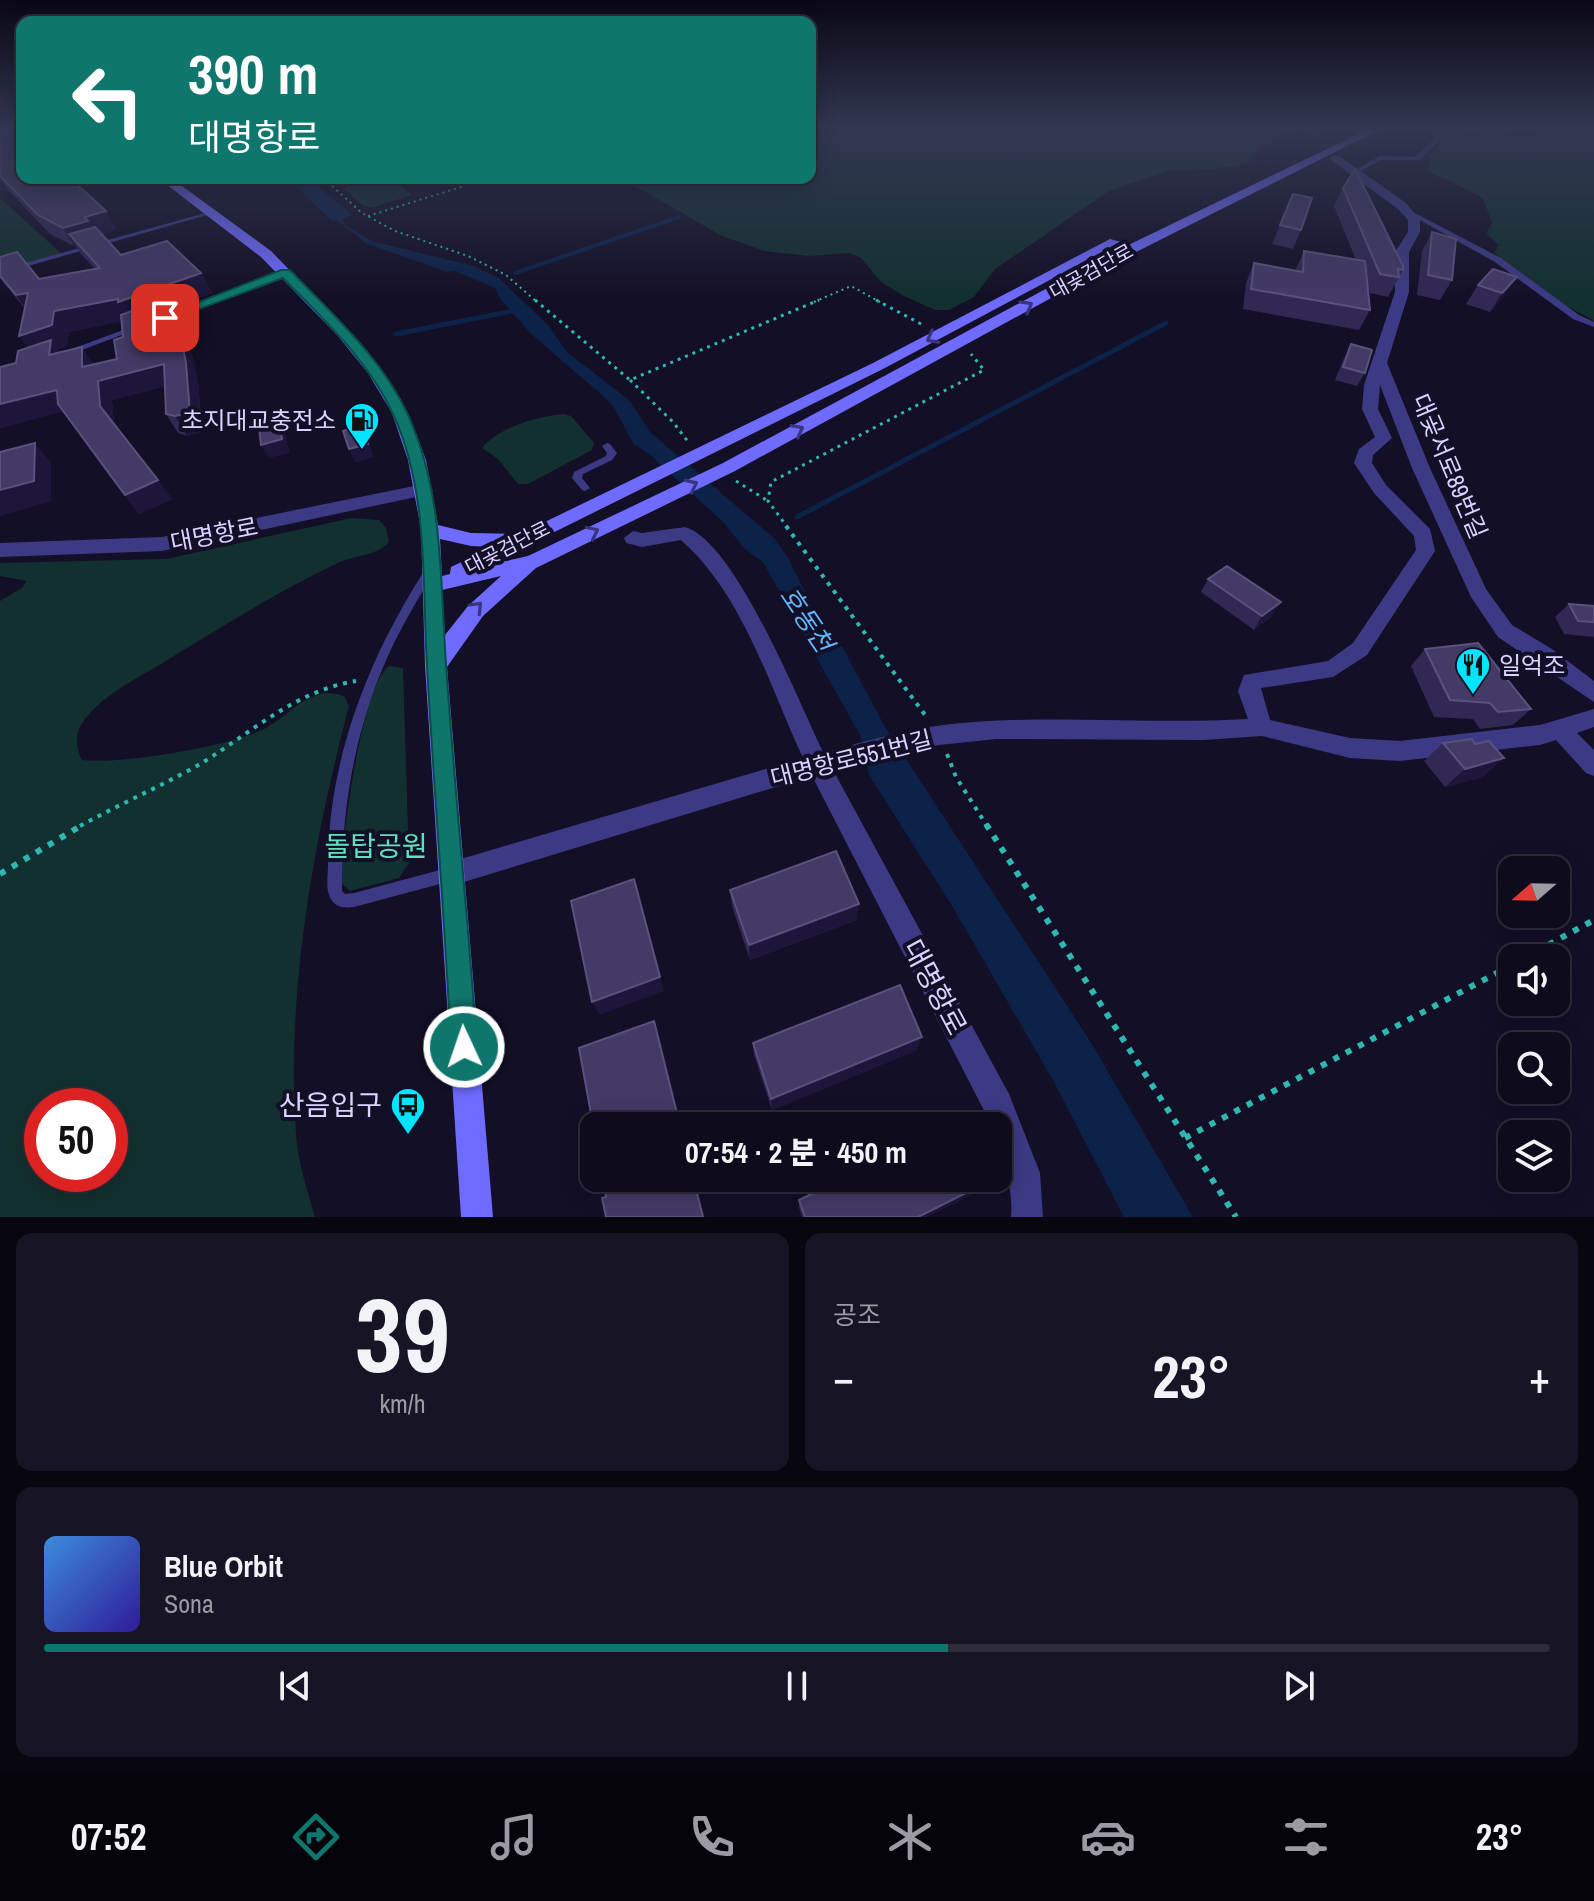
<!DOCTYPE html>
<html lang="ko">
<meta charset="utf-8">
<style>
body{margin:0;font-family:"Archivo Narrow","Noto Sans KR",sans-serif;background:#171425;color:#f1f3f6;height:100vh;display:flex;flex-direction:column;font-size:30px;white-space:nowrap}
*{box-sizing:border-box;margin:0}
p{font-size:26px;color:#9b9ba3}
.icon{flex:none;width:44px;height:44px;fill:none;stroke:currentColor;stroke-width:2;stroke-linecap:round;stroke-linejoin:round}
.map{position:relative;height:1217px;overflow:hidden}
.side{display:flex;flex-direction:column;gap:16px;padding:16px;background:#08060f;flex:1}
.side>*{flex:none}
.banner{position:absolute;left:16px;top:16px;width:800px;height:168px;border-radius:16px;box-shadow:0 4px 20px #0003,0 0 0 2px #2e2b3b;background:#0f766e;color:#fff;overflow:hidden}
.needle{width:52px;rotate:250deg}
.controls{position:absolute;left:1498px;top:856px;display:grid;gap:16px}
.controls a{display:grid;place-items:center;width:72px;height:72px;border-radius:16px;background:#0e0b1c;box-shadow:0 4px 20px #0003,0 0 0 2px #2e2b3b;font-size:40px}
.speed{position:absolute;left:24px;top:1088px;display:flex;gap:16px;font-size:40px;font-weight:700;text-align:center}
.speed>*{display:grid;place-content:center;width:104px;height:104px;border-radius:50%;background:#0e0b1c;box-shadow:0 4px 20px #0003,0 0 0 2px #2e2b3b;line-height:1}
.speed .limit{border:12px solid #d22;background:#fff;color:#111}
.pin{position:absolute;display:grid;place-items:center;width:68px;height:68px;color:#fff;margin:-34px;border-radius:16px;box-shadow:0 4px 12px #0006}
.me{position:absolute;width:88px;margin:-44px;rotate:357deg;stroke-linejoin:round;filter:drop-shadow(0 0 6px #0008)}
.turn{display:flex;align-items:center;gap:28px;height:168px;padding:0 40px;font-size:36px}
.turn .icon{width:104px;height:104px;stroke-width:2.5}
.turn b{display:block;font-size:56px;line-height:68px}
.big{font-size:60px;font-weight:800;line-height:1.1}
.side .card{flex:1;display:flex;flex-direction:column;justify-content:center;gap:12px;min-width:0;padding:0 28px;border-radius:16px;background:#171425}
.side .dial{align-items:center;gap:0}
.dial b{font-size:104px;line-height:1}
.song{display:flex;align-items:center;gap:24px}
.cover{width:96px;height:96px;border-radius:12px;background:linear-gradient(135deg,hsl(210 70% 55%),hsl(250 70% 35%))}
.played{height:8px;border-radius:4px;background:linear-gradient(90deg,#0f766e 60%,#2e2b3b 60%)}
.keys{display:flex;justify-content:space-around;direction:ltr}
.heat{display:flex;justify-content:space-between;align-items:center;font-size:44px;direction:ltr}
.side .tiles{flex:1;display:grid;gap:16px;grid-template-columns:1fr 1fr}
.card:last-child{grid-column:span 2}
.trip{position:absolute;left:580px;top:1112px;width:432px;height:80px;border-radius:16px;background:#0e0b1c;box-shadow:0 4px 20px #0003,0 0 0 2px #2e2b3b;font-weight:800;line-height:80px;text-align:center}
.tabs{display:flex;height:128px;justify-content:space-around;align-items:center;background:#06040b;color:#9b9ba3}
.tabs .icon{width:56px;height:56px}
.tabs .current{color:#0f766e}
.tabs b{font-size:36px;color:#f1f3f6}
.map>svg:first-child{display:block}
.green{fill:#12302f;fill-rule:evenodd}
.water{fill:#0c2248}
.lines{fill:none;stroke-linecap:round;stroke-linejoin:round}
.stream-far1{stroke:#0c2248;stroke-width:4}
.stream{stroke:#0c2248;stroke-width:5}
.path-far3{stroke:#2fb8b0;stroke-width:2;stroke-dasharray:2 4;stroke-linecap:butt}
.path-far2{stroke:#2fb8b0;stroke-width:3;stroke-dasharray:3 5;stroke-linecap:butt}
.path-far1{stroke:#2fb8b0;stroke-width:4;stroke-dasharray:4 6;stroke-linecap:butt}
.path{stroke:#2fb8b0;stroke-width:6;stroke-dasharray:6 8;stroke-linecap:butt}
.service{fill:#3d3a85;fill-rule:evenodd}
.minor{fill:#3d3a85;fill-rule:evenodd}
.secondary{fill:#6f6bff;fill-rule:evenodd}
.wall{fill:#312854;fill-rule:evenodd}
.shaded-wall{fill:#1d163a}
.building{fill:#433a66;stroke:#5a527e;stroke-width:2}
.oneway{stroke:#38347d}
.route{fill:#0f766e;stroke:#0a4d48;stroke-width:2}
.labels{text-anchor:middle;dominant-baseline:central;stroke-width:8;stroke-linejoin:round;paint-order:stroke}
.far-street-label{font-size:20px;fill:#d9d4ff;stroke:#130f26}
.poi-label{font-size:24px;fill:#d9d4ff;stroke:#130f26;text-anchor:end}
.street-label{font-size:24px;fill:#d9d4ff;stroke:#130f26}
.water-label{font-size:26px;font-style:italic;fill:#62b6ff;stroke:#130f26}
.near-park-label{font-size:28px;fill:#5fe0c0;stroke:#130f26}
.near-street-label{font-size:28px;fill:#d9d4ff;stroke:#130f26}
.near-poi-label{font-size:28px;fill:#d9d4ff;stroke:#130f26;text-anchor:end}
</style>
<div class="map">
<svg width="1594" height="1217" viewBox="0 0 1594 1217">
<rect width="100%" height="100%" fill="#130f26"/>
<path class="green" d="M810 129H1301C1282 138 1257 144 1247 164L1207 170 1168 171 1109 191 995 269 974 297 949 310H935L904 296 881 282 861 258 849 253 809 256 765 251 722 236 637 187 610 178H810Z
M1469 129C1476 129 1483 128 1490 129 1508 132 1517 146 1541 138L1532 129H1594V321L1565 305 1494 253 1499 245 1486 234 1492 223 1483 198 1428 171 1430 157 1450 132 1488 140Z
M378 178H391L412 195 374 207 363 206 343 188Z
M0 198 62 254 0 270Z
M564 414 571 416 594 443 592 450 528 484H518L498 459 482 448C501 426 536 417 564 414Z
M352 518 379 520 386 528 389 542C379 555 356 555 340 562 280 590 225 625 169 659 140 677 100 695 81 725 75 735 76 750 82 760 116 765 233 746 264 729 289 716 314 681 345 697L349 706C313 843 286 992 296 1134 298 1162 307 1190 315 1217H0V601L22 588 27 581 0 576V563L166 559ZM42 1106H110V1174H42Z
M389 666 403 668 409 863 399 878 350 891 341 883C341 845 361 686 389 666Z"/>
<path class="water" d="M287 178H308L352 215 342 219 345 225 372 241 473 266 499 278 549 326 567 352 629 400 650 432 774 538 788 558 811 604 843 648 885 727 1090 1041 1193 1217H1124L1054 1082 954 909 869 775 860 735 763 562 745 549 723 522 648 453 634 444 611 403 530 333 500 298 495 288 455 271 448 272 367 244 337 220 332 221Z"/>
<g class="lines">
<path class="stream-far1" d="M515 273 679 217"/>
<path class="stream" d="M396 334 518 310
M797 517 1166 323"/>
<path class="path-far3" d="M323 178 362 213 395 231 468 256 506 275 537 302
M368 216 490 178
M814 302 851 286 880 302"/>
<path class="path-far2" d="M535 300 630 380 819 300
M876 300 923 325
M630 380 673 422 689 443
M736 481 768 501
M788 528 768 501 771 482 984 370 971 354"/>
<path class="path-far1" d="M786 526 928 719
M947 754 956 777 987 826
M80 826C118 805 157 788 195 767 248 736 293 691 356 681"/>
<path class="path" d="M986 824 1236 1217
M0 874 84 824
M1524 958 1594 920
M1185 1138 1512 965"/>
<path class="service" d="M1307 129H1313L1317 137H1313Z
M1444 129H1450L1420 160H1381L1357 173 1352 172 1380 156 1416 157Z
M1409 210 1501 258 1579 315 1594 322V327L1573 319 1495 262 1407 213 1406 212Z
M209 212 214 213 0 274V270Z
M282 271 289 273 172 318 165 316Z
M131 327 138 329 71 354H68L64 352Z
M607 443 610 444 617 453 612 460 583 474 582 478 590 488 585 491 582 490 572 478 574 472 606 456 607 453 602 446Z
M431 565 436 569C422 592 408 615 396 639 357 717 341 804 342 891L345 894 354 893 451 867 456 869 458 874 456 879 451 881 354 907C343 908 334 908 329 895 326 887 328 874 328 865 328 802 343 738 367 680 383 640 404 603 427 566Z"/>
<path class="minor" d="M1331 156H1339L1406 203 1420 220V232L1409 252V292L1387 363 1430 468 1486 589 1512 625 1552 649 1594 681V702L1498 637 1471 597 1412 468 1380 385 1378 409 1392 438 1373 455 1372 463 1386 485 1430 529 1435 551 1367 655 1333 677 1261 688 1270 720 1350 738 1400 741 1540 725 1594 709V727L1577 733 1594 750V776L1586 773 1556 740 1540 745 1400 761 1350 758 1262 736 1204 740 996 739 939 745 833 770 1009 1094 1040 1173 1043 1217H1011C1014 1179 998 1158 998 1126H992L812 776 454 885 445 881 441 873 445 865 454 861 803 758C769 685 743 595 681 540L642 547 626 543 624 538 633 531 642 533 685 527C735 541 800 705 823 752 862 743 903 730 943 725 1044 713 1146 725 1248 719L1238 691 1244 675 1328 661 1353 643 1416 550 1414 536 1374 493 1354 463 1359 449 1375 437 1362 409 1364 385 1395 292V252L1408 232V220L1398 209 1331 160Z
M424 484 433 490 430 494 162 551 0 557V543L162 537Z"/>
<path class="secondary" d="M1368 129H1381L1124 258 735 471 536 568 483 616 447 667 493 1217H461L425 666 421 529 408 460 392 413 368 373 338 336 261 257 158 178H171L271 251 348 330 380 368 408 413 426 460 438 525 471 533 520 534 873 363 1110 239 1121 242 883 369 488 565 528 556 723 463 1114 252ZM440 539 471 546 493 547 451 567 450 574 442 576ZM501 576 468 606 445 635 442 590Z"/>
</g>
<path class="wall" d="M0 129H22V178L106 211 116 229 101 234 121 255 201 273 212 293 178 305 183 315 198 382 202 432 187 436 178 433 166 414 165 386 112 400 114 424 172 499 139 514 63 411 0 428V367L16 363 28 348 25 309 0 278V257L39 279 95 269 81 254 76 246H74L50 234 8 190 2 191 0 189ZM122 321 123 337 117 359 93 364 82 347 60 352 58 349 67 346 69 332Z
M1343 188 1403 270 1388 297 1370 293 1368 287 1370 310 1359 330 1243 309 1246 283 1254 263 1295 271 1304 251 1356 260 1334 206Z
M1293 194 1301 230 1293 249 1272 244Z
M1432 232 1452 280 1440 300 1417 295 1422 251Z
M1493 269 1504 296 1490 312 1466 304 1478 285Z
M1351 344 1365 373 1357 386 1335 380 1344 358Z
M1208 579 1272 616 1254 630 1201 592Z
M1569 604 1594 606V637L1564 634 1555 617Z
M1425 649 1531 709 1513 725 1480 729 1473 719 1434 717 1411 666Z
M1443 743 1483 777 1445 787 1424 761Z
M730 890 857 920 750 960 732 906Z
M753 1043 917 1050 772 1110 754 1055Z
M980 1190 926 1217H802L799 1207V1200Z"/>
<path class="shaded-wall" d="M0 129H7L14 141 0 145Z
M0 178 8 190 2 191 0 188Z
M106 211 116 229 97 235 69 234 76 246H74L63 228 85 217Z
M201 273 212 293 178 305 183 315 198 382 202 432 187 436 175 416 186 363 130 320 69 332 67 346 58 349 65 358 35 357 19 336 54 311Z
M1517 277 1504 296 1490 312 1502 293Z
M28 293 30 316 16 295Z
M82 347 95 366 82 367Z
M164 364 176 383 112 400 114 426 100 406 98 381Z
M57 390 72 409 0 428V404Z
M279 421 286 435 290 453 269 458 261 445Z
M362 425 368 439 374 457 355 463 349 449Z
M35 443 51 463V501L0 516V490Z
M158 480 172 499 139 514 125 495Z
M1281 602 1272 616 1254 630 1262 616Z
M1504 758 1483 777 1445 787 1465 769Z
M634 879 664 991 600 1015 592 1002Z
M859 904 857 920 750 960 749 945Z
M654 1021 659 1034 682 1126H680Z
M922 1037 917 1050 772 1110 771 1099Z
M693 1178H695L705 1217H703Z
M988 1182 980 1190 926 1217H918Z"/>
<path class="building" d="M14 129H22V146L18 148 22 151V178H54L56 180 70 178 106 211 85 217 88 221 63 228 38 215 0 176V138L14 132Z
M1355 169 1403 266V270L1398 269 1399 277 1380 274 1343 188Z
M1293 194 1312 198 1301 230 1280 225Z
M95 227 121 255 167 241 201 273 118 302V299L54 311 52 325 19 336 28 293 16 295 0 276V257L17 252 39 279 100 268 69 234Z
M1432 232 1456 239 1452 280 1428 275Z
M1304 251 1365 261 1370 310 1251 289 1254 263 1303 272Z
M1493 269 1517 277 1502 293 1478 285Z
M173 296 186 363 190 413 175 416 166 414 164 364 98 381 100 406 158 480 125 495 58 404 57 390 0 404V367L16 363 18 351 51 340 49 355 82 347V367L117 359 114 340 123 337 121 315Z
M1351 344 1372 350 1365 373 1343 367Z
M279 421 282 439 261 445 259 427Z
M362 425 368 444 349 449 343 431Z
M35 443 34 481 0 490V452Z
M1227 566 1281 602 1262 616 1208 579Z
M1569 604 1594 606V622L1578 621Z
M1478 643 1531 709 1498 712 1490 703 1450 700 1425 649Z
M1472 739 1475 744 1489 741 1504 758 1465 769 1443 743Z
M836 851 859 904 749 945 730 890Z
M634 879 660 977 592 1002 571 901Z
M900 985 922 1037 771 1099 753 1043Z
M654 1021 680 1126H594V1130L579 1048Z
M960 1122 962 1126H951Z
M603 1178H693L703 1217H606L602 1198 606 1197Z
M844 1178H986L988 1182 918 1217H805L799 1200Z"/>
<defs><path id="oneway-chevron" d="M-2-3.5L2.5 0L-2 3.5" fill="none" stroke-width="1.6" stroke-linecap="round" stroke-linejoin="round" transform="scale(2)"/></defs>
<g class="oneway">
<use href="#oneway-chevron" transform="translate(1027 306) rotate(-29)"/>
<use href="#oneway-chevron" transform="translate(932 338) rotate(152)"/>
<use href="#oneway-chevron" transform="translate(798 430) rotate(-28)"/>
<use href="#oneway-chevron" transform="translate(692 485) rotate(-25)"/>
<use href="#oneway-chevron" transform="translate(593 532) rotate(-26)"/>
<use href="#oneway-chevron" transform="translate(477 607) rotate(-46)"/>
</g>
<linearGradient id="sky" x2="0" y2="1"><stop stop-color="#0a0815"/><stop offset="0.43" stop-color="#333752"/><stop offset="1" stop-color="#333752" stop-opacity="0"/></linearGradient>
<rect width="1594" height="299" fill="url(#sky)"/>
<path class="route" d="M281 270H290C332 314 383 359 408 415 444 494 440 581 446 665 455 793 468 919 477 1047L473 1056 464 1060 455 1056 451 1047C445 919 434 792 427 665 422 581 429 492 393 414 369 361 323 319 283 278L169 320 158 318Z"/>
<defs>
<g id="fuel-pin" transform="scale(1.8)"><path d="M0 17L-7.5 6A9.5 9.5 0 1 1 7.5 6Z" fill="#00e5ff" stroke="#130f26"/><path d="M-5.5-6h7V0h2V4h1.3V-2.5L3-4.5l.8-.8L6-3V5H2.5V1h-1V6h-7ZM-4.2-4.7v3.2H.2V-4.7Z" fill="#111"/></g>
<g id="restaurant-pin" transform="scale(1.8)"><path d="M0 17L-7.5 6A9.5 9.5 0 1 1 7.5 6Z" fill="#00e5ff" stroke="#130f26"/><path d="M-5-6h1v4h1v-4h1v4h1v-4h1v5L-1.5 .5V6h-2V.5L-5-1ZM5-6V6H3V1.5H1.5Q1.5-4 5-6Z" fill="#111"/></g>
<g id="bus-pin" transform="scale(1.8)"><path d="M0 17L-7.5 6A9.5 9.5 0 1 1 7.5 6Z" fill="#00e5ff" stroke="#130f26"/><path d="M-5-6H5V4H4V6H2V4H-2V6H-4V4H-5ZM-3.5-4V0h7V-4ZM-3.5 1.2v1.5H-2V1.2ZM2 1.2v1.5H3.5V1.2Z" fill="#111"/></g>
</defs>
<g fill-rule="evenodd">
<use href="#fuel-pin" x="362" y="420"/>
<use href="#restaurant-pin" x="1473" y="665"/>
<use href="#bus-pin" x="408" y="1105"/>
</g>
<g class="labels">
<g class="far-street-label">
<text transform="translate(1091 271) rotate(-29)">대곶검단로</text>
<text transform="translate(507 547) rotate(-27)">대곶검단로</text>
</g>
<g class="poi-label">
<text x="336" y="420">초지대교충전소</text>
<text x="1499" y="665" text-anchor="start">일억조</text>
</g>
<g class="street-label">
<text transform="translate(1450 466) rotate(67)">대곶서로89번길</text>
<text transform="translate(214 534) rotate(-11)">대명항로</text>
<text transform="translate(851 758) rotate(-14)">대명항로551번길</text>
</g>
<g class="water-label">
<text transform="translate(807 619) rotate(56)">호동천</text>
</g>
<g class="near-park-label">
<text x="376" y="846">돌탑공원</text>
</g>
<g class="near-street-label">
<text transform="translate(935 987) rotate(62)">대명항로</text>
</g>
<g class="near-poi-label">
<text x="382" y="1105">산음입구</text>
</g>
</g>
</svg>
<div class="controls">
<a><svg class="needle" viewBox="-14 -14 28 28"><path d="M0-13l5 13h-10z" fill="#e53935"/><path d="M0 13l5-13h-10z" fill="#9b9ba3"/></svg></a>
<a><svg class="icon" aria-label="sound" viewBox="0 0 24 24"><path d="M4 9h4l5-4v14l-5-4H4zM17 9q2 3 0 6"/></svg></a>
<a><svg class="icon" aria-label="search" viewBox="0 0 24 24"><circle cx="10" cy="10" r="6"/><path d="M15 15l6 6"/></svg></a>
<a><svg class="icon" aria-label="layers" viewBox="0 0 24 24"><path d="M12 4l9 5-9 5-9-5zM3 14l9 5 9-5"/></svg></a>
</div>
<div class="speed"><div class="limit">50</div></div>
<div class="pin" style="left:165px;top:318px;background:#d93025"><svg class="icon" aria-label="arrive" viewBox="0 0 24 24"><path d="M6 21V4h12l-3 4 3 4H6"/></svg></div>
<svg class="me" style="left:464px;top:1047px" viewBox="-20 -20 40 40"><circle r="17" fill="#0f766e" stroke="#fff" stroke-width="3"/><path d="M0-11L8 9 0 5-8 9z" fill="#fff"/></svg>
<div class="trip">07:54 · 2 분 · 450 m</div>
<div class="banner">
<div class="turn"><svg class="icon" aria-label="left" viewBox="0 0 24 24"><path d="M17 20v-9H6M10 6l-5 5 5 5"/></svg><div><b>390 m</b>대명항로</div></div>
</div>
</div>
<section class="side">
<div class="tiles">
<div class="card dial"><b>39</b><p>km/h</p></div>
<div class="card"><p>공조</p>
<div class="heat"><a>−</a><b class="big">23°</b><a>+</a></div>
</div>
<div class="card">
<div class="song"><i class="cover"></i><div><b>Blue Orbit</b><p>Sona</p></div></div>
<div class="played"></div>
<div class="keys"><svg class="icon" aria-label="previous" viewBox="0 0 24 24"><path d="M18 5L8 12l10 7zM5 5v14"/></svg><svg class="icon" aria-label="pause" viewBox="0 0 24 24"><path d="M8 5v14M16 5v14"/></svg><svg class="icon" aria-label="next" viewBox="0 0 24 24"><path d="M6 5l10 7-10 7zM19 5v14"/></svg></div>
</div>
</div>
</section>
<nav class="tabs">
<b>07:52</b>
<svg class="icon current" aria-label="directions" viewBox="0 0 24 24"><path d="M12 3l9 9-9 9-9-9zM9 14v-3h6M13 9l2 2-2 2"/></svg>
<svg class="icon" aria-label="music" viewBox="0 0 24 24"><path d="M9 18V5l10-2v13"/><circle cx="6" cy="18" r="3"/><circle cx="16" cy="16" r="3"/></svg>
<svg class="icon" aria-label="phone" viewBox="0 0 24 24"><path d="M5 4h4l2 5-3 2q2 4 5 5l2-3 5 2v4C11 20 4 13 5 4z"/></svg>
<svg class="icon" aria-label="climate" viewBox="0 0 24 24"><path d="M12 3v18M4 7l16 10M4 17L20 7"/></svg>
<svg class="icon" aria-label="car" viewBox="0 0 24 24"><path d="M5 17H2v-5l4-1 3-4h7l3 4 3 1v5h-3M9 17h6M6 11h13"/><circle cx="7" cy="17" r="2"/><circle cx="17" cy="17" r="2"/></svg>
<svg class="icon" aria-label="filters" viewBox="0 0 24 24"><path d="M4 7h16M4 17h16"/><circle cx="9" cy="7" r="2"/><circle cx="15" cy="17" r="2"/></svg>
<b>23°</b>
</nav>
